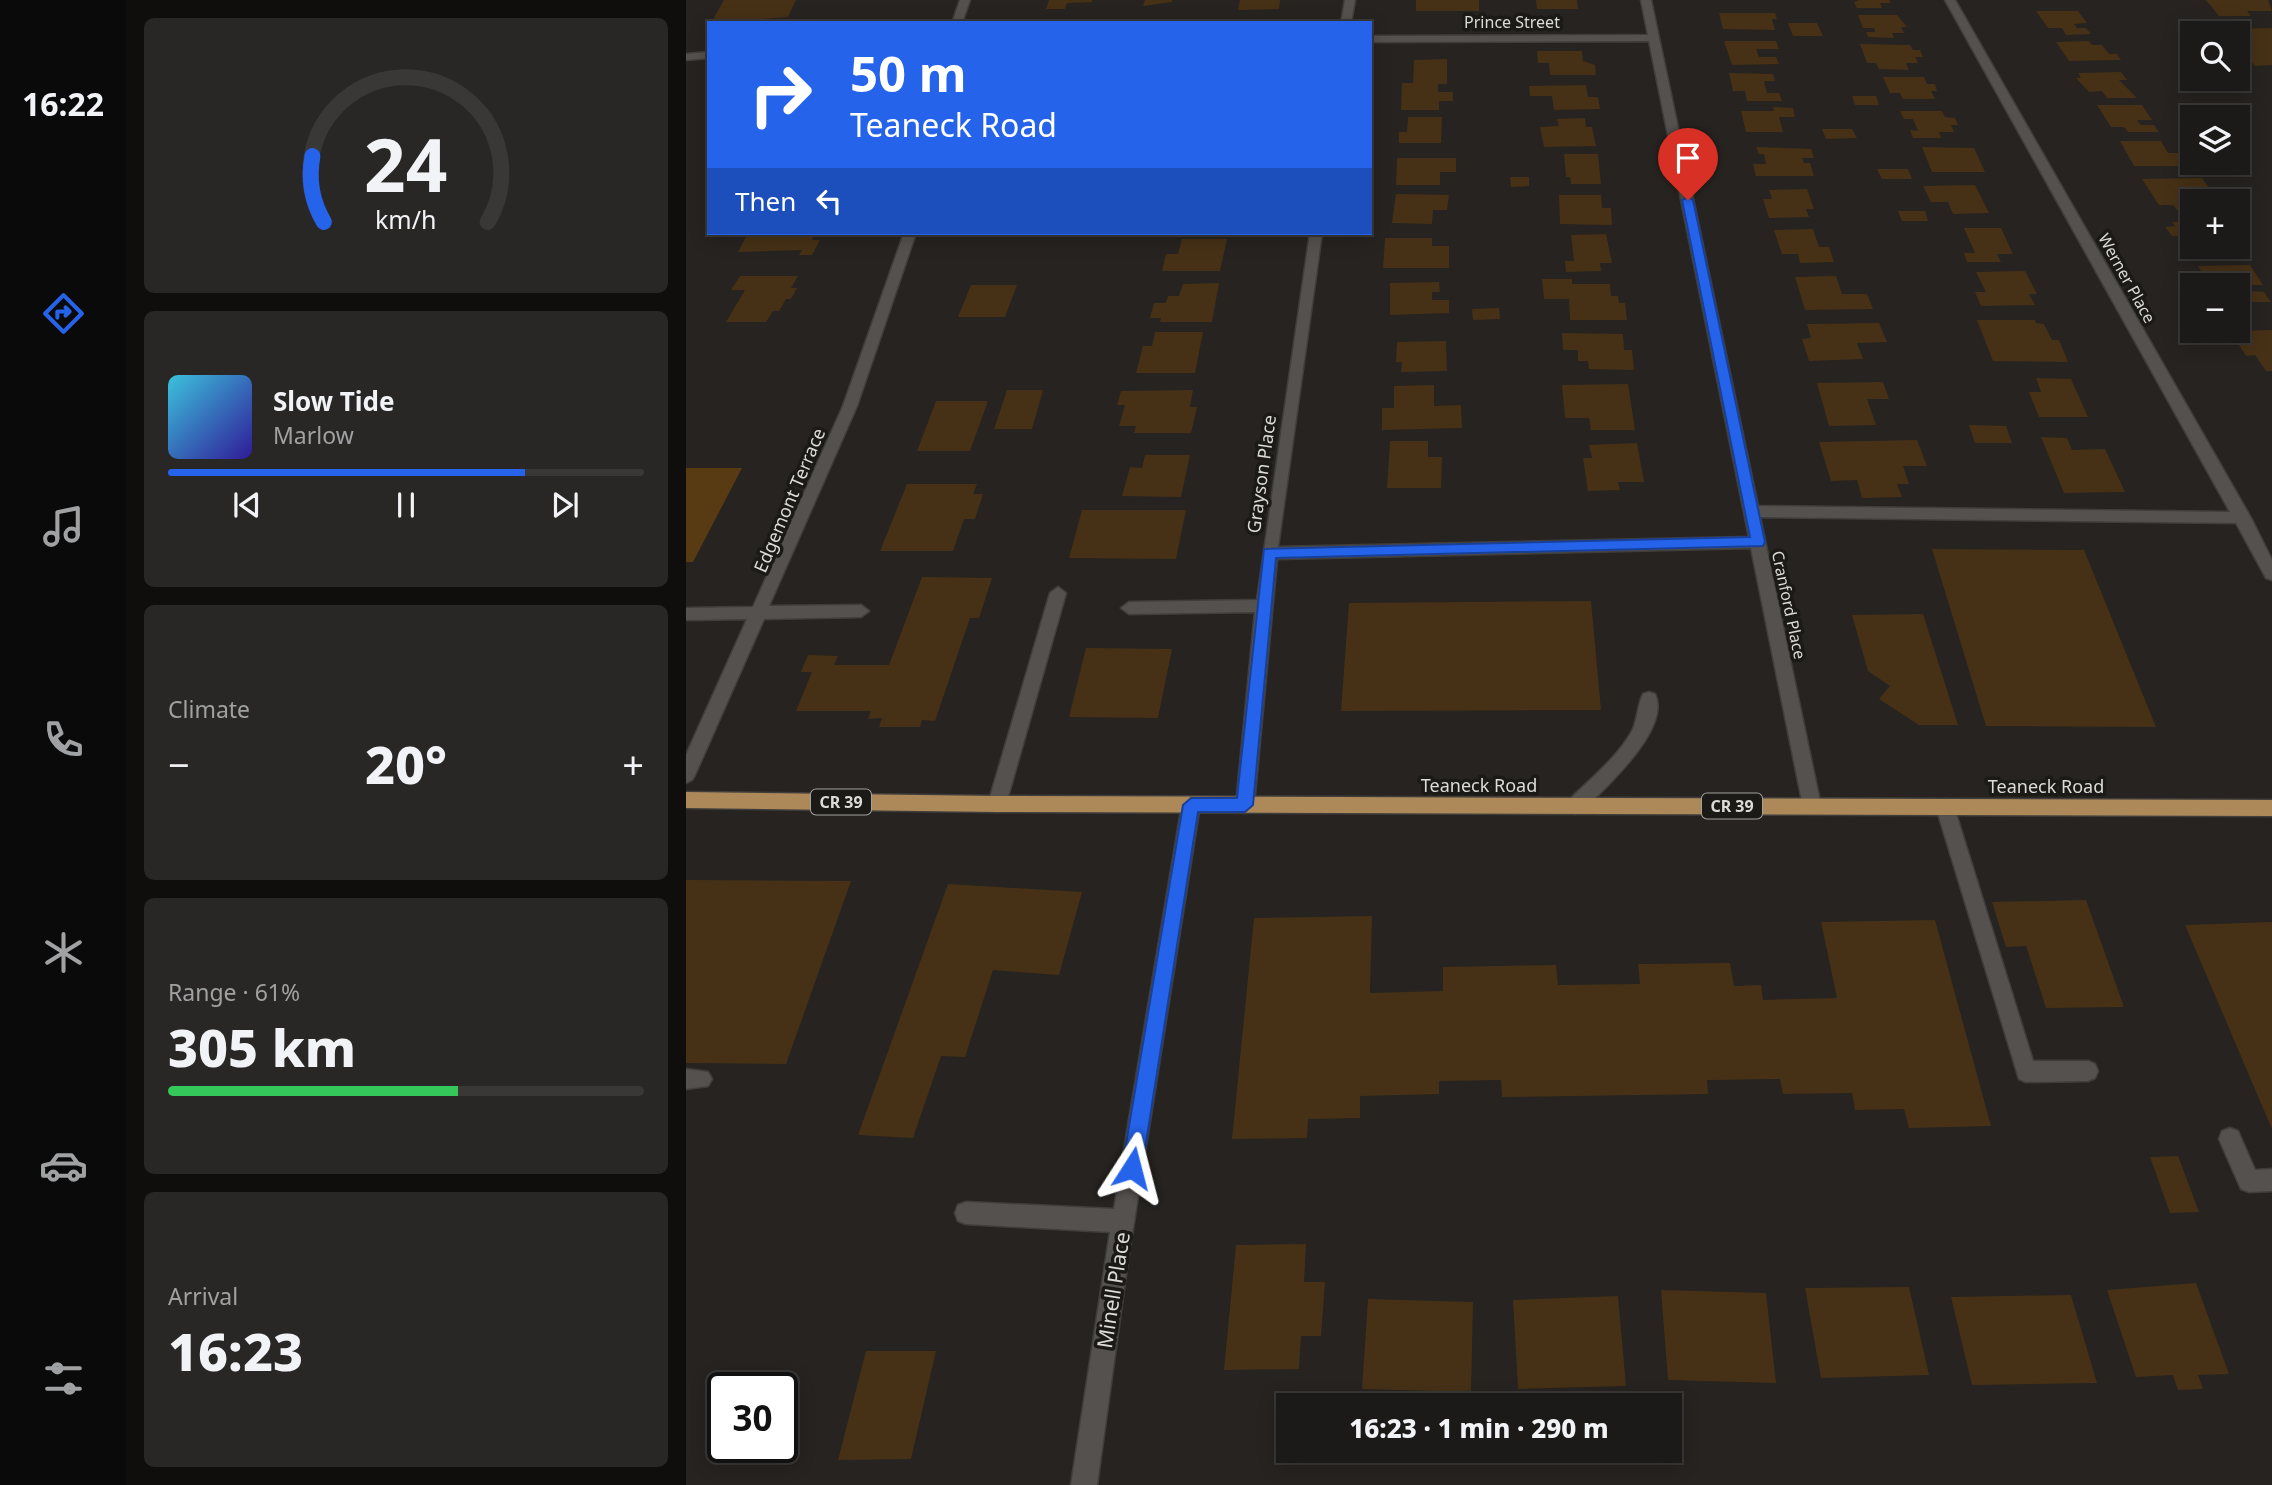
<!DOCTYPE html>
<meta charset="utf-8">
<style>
body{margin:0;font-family:"Noto Sans",sans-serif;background:#292725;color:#f1f3f6;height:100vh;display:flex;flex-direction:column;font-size:26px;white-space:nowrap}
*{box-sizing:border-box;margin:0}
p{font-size:23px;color:#a0a1a2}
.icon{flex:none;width:38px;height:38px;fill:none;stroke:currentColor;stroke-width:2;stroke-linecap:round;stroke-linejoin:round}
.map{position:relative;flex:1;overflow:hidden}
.side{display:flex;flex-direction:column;gap:18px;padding:18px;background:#0f0e0d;width:560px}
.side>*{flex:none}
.top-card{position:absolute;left:21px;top:21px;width:665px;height:214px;border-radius:0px;box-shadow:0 4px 18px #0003,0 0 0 2px #3a3837;background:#2563eb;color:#fff;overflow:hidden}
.buttons{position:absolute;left:1494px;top:21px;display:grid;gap:14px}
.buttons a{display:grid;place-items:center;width:70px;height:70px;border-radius:0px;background:#1c1a18;box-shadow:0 4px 18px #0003,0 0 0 2px #3a3837;font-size:35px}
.speed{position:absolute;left:21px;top:1372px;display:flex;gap:14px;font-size:35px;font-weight:700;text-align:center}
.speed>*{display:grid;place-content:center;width:91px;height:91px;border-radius:50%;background:#1c1a18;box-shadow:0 4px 18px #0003,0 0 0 2px #3a3837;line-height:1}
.speed .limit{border:4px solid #111;border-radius:10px;background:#fff;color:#111}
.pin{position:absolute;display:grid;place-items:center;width:60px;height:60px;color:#fff;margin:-72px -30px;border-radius:50% 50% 50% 0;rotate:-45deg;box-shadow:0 0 7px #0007}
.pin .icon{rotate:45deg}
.me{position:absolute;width:77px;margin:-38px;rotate:9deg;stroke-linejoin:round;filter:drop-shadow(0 0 5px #0008)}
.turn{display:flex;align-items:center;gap:24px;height:147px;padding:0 28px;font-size:32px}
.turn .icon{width:91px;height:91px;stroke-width:2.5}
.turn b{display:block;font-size:49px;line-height:60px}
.then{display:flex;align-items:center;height:66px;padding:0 28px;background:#0003;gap:14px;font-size:26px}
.big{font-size:52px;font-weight:800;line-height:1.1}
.side .card{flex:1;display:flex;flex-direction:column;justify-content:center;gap:10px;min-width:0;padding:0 24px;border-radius:10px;background:#292725}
.side .dial{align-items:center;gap:0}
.dial svg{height:182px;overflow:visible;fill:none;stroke:#3a3837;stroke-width:7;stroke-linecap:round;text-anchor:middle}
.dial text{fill:#f1f3f6;stroke:none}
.song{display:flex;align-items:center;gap:21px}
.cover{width:84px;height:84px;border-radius:10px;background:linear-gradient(135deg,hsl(190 70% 55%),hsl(250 70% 35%))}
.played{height:7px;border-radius:4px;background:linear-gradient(90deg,#2563eb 75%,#3a3837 75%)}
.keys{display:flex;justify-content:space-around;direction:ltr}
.heat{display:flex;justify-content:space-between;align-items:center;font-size:38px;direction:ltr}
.charge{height:10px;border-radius:5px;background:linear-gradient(90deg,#34c759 61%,#3a3837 0)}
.trip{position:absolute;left:590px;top:1393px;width:406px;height:70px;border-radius:0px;background:#1c1a18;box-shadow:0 4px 18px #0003,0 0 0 2px #3a3837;font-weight:800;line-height:70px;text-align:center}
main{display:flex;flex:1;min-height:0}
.dock{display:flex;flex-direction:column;width:126px;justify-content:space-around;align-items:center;background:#0b0a0a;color:#a0a1a2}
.dock .icon{width:49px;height:49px}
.dock .current{color:#2563eb}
.dock b{font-size:32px;color:#f1f3f6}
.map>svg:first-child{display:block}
.green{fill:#583b13}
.building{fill:#463116}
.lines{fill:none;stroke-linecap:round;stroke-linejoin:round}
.minor-casing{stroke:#403e3b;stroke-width:3}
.major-casing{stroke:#403e3b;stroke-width:3}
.minor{fill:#54514e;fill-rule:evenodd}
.major{fill:#ad8859;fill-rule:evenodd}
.route{fill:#2563eb;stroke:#184099;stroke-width:2}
.labels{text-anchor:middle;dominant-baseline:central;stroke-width:7;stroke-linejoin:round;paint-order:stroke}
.far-street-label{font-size:16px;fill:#dddbd9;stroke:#1c1a16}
.shield{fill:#1c1a16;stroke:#a3a19e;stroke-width:2}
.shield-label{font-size:16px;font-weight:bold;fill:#dddbd9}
.street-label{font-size:18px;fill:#dddbd9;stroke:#1c1a16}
.near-street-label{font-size:21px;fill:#dddbd9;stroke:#1c1a16}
</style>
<main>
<nav class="dock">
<b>16:22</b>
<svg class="icon current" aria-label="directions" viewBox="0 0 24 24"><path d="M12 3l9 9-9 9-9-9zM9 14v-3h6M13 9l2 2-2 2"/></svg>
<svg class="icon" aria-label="music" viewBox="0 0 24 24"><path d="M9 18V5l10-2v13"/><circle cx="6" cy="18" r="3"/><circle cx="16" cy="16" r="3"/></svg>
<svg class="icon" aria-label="phone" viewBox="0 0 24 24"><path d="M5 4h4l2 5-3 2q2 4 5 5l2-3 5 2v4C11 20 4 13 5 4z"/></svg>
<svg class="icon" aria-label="climate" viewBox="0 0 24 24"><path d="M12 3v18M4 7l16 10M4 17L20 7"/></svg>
<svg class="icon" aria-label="car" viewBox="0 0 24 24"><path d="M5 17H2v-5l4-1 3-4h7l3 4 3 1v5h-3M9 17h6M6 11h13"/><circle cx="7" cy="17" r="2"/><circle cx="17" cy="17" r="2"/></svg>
<svg class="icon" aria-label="filters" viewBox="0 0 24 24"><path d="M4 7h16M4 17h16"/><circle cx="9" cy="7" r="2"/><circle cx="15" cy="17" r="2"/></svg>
</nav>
<section class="side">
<div class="card dial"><svg viewBox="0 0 100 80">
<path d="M14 69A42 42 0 1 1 86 69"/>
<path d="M14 69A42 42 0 0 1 9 40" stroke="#2563eb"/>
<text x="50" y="56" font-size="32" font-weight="700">24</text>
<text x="50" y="72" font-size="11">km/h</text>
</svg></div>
<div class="card">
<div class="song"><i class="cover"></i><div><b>Slow Tide</b><p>Marlow</p></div></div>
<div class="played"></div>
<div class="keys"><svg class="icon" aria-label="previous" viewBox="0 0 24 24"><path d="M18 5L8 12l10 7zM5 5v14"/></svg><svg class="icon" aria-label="pause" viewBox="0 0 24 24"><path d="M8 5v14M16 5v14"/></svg><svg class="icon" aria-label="next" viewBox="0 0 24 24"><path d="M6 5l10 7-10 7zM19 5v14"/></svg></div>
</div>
<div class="card"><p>Climate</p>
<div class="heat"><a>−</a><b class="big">20°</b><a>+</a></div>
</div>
<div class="card"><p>Range · 61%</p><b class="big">305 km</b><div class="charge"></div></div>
<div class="card"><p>Arrival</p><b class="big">16:23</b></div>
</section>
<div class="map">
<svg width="1586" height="1485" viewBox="0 0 1586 1485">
<rect width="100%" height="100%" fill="#262320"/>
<path class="green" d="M0 468H56L7 562H0Z"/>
<path class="building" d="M38 0H110L102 17 25 23Z
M363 0H406V2L381 3 379 9H360Z
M459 0H486V2L457 6Z
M554 0H594L593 9 552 10Z
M730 0H793V11H730Z
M850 0H891L892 9H851Z
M1173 0H1203L1205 3H1194L1196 8H1171L1168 2Z
M1520 0H1582L1586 11H1561L1565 16H1533Z
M1350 11H1392L1401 23 1388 24 1391 28H1400L1405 34 1380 35 1376 28H1362Z
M1033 13H1089L1091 19H1086L1089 30 1037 29Z
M1172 15H1211L1221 27H1215L1218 33H1206L1208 38 1182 37 1180 32H1189L1188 28H1177Z
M1102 23H1131L1137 36H1107Z
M1586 28V65L1569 66 1552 45V33H1532L1528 29Z
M1038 41H1090L1093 49H1070L1073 57H1090L1093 64 1046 65Z
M1403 41 1406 45H1416L1423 54H1431L1435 60 1383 61 1370 42Z
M1174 44 1224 45 1227 50H1234L1237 57H1229L1232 63H1220L1223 70 1193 69 1190 63H1181Z
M851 51H896L897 61 909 65 910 75H864L863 63H852Z
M761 59V84H752V92H767V101H753V110H715L716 83H727L728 60Z
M1435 72 1441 80H1433L1451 98H1421L1416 91 1403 92 1390 78H1395L1392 73Z
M1043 73 1087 74 1089 81H1078L1081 93H1093L1096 101H1061L1059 91H1047Z
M1197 77H1238L1241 84H1249L1251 91H1245L1249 99H1217L1214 93H1204Z
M900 85 902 97H912L914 109 868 110 866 96H844L843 86Z
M1166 96H1190L1193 105H1169Z
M1411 105H1456L1466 120H1451L1455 125H1468L1473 132H1442L1438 127H1425Z
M1087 107 1107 108 1109 117H1093L1097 132H1060L1055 111H1088Z
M1214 111H1256L1259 117 1269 118 1272 125H1265L1268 132H1253L1255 138H1227L1224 130 1232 131 1227 119H1218Z
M722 117H756L755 143H713V132H721Z
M899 118 900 127H906L910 146 858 147 854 127 873 126 871 119Z
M1136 129H1166L1171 138 1140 139Z
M1434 141H1475L1482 153H1495L1503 166H1448Z
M1070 147 1125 149 1128 158H1116L1118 163H1124L1128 176H1070L1067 164H1080L1078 154H1073Z
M1236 147 1288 148 1299 172H1246Z
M878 154H912L915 184H885L884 177H880Z
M711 158H770V172H754V185H710Z
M1191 169H1222L1226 179H1196Z
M824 177H843V186L825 187Z
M1516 178 1526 192 1515 193 1522 201H1507V212H1493L1487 205H1473L1456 179Z
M1289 185 1303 213 1267 214 1262 202H1245L1237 186Z
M1121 189 1128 209H1120L1123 217 1083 218 1077 199H1086L1083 190Z
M710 194 763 195 761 210H747L746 224 706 223Z
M873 195H915L916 208H925L926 225 874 224Z
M1212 211H1239L1242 221H1216Z
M1507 221V248H1503L1495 236H1486L1479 227 1489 226 1486 222Z
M1278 228H1315L1327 254H1311L1315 262H1281L1278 253H1289Z
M1127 229 1133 247H1143L1148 262 1114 263 1112 254H1096L1088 230Z
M62 233H129L126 240H134L126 255H113L116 250 52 252Z
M920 234 926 263H914L915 271 880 272 879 261H888L885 235Z
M699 238H746V246H763V268H697Z
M496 239H541L534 271H476L480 254H492Z
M1516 247H1550L1556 256H1522Z
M1564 265 1577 285H1560L1564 291 1578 292 1585 302H1552V285H1524L1512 266Z
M1339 271 1351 294H1343L1349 305 1295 306 1289 292H1300L1290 272Z
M54 276H112L105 288H111L105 299H100L93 311H87L80 322H40L59 290H45Z
M1150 276 1156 294H1181L1187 309 1119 310 1109 277Z
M856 279H886V284H924L925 296H932L933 303H939L941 320H884L883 299H858Z
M753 282 754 292H746V300H763V313L704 315V283Z
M533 283 526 322H474L475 318H464L468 303H480L482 296H493L497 284Z
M285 285H331L319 317H272Z
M813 308 814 319 787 320 786 309Z
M1291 320H1349L1350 323 1358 324 1366 340H1373L1382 362 1307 361Z
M1193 323 1201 342 1171 343 1177 359 1123 361 1116 339 1125 338 1121 324Z
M1586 330V371H1580L1569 355 1560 356 1544 331Z
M469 332H517L509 373H450L457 346H466Z
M876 333 937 334 938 350H946L948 370 903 369 902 361H892V350H877Z
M760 341 761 371 715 372 716 362H710L711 342Z
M1350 378 1385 379 1402 417H1353L1343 392H1355Z
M1197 382 1203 399H1181L1190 425 1143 426 1131 383Z
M942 384 949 430H905L903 418H879L876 385Z
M748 385V406L775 405 776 428 696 430V408H708V386Z
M321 390H357L346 429H308Z
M507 390 504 407H511L505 433H448L450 426H433L439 405H431L435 391Z
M250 401H302L284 451H231Z
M1283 425 1320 426 1326 443H1289Z
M1355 437 1381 438 1386 450 1419 449 1439 492 1378 493Z
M1231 440 1241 466H1217L1223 484H1211L1216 497 1176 498 1171 480 1145 481 1133 442Z
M704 441H742V457H756L755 488H701Z
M951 443 958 482H932L934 490 902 491 897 458H906L903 445Z
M459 455H504L495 497 436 496 444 467 456 468Z
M221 484H291L287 494H297L289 519H278L267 551H194Z
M396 510H500L490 559 383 558Z
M1246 549 1398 550 1470 727 1300 726Z
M236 577 306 578 293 618H284L249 721 236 720 234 727H193L196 718 182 719 185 711H110L126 672H115L122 655 152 656 148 665H203Z
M905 601 915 710 655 711 663 603Z
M1237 614 1272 725H1233L1193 699 1204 686 1182 671 1166 615Z
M400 648 486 649 472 718 383 717Z
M0 880 165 881 100 1064 0 1063Z
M262 884 396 892 373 975 307 970 279 1057 255 1056 227 1138 172 1135Z
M1400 900 1438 1007 1360 1008 1340 946 1320 947 1306 902Z
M686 916 684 993 757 991V967L870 965 872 985 954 984 952 964 1044 963 1048 986 1075 985 1077 1000 1151 998 1135 922 1249 920 1305 1126 1223 1128 1218 1109 1169 1110 1166 1093 1097 1094 1094 1079 1021 1080 1022 1094 816 1097 815 1080 753 1081V1094L674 1096V1118L622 1119 621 1138 546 1139 568 918Z
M1586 922V1129L1499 925Z
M1492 1156 1513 1212 1484 1213 1464 1157Z
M620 1244 618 1282H639L635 1336H615L613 1369 538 1370 550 1245Z
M1510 1283 1543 1374 1512 1375 1517 1389 1492 1390 1487 1375 1450 1377 1421 1290Z
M1223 1287 1243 1375 1135 1378 1119 1288Z
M975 1290 1080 1293 1090 1383 982 1380Z
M1385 1295 1411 1383 1286 1385 1265 1297Z
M932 1296 940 1386 832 1389 827 1300Z
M682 1299 787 1302 785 1392 676 1389Z
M180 1351H250L225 1459 152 1460Z"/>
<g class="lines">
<g class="minor-casing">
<path id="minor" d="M274 0H284L276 23H266Z
M659 0H669L665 23H655Z
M955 0H965L1072 506 1544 512 1259 0H1269L1565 518 1586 560V580L1580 578 1550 523 1074 517 1135 806 1132 812 1126 814 1120 812 1117 806 1065 548 591 559 568 805 565 811 559 813 553 811 550 805 569 612 443 614 435 608 443 602 571 600 624 233H636L592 547 1063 537 963 41 684 42V36L962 35Z
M23 52V58L0 60V54Z
M218 233H230L171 406 83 606 175 605 183 611 175 617 78 619 9 775 6 780 0 783V755L61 619 0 620V608L67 607 157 406Z
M372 587 380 593 320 804 317 810 311 812 305 810 302 804 364 593Z
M963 692 969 694C986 729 917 790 895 812L889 814 883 812 880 806 883 800C904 779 931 758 946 731 952 719 951 706 957 694Z
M505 797 511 799 514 805 442 1260 411 1485H385L424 1232 280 1224 272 1221 269 1213 272 1205 280 1202 428 1209 496 805 499 799Z
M1259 799 1265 801 1268 807 1347 1061H1402L1409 1064 1412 1071 1409 1078 1402 1081 1340 1082 1333 1079 1250 807 1253 801Z
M0 1069 22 1072 26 1079 22 1086 0 1089Z
M1544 1128 1552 1131 1569 1170 1586 1169V1191L1563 1192 1555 1189 1533 1139 1536 1131Z"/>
</g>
<g class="major-casing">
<path id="major" d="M0 792 311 796 1586 800V816L311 812 0 808Z"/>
</g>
<use href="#minor" class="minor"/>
<use href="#major" class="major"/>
</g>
<path class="route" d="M1002 197 1007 200 1079 542 1077 546 590 558 567 805 559 812H512L456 1168 453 1176 446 1178 439 1176 436 1168 497 805 505 798H551L578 549 1064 537 996 200Z"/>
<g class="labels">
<g class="far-street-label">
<text x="826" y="22">Prince Street</text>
<text transform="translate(1441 278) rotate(61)">Werner Place</text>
<text transform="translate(1103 605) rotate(78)">Cranford Place</text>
</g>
<g class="shield">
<rect x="125" y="789.5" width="60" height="25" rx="5"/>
<rect x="1016" y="793.5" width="60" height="25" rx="5"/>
</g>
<g class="shield-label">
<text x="155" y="802">CR 39</text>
<text x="1046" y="806">CR 39</text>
</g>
<g class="street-label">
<text transform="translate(575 474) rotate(-82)">Grayson Place</text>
<text transform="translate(103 500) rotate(-67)">Edgemont Terrace</text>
<text x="793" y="785">Teaneck Road</text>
<text x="1360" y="786">Teaneck Road</text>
</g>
<g class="near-street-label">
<text transform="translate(427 1290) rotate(-81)">Minell Place</text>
</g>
</g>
</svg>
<div class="buttons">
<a><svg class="icon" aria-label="search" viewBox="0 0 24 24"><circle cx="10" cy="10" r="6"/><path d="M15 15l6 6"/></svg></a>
<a><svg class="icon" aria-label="layers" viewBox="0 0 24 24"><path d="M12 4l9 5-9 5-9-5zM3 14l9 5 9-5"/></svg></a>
<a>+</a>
<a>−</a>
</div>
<div class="speed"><div class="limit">30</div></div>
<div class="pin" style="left:1002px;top:200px;background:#d93025"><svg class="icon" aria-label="arrive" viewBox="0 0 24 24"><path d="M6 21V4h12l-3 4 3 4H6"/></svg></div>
<svg class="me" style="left:446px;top:1168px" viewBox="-20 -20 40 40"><path d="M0-17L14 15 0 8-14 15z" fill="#2563eb" stroke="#fff" stroke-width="4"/></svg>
<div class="trip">16:23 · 1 min · 290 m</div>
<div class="top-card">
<div class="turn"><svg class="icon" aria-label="right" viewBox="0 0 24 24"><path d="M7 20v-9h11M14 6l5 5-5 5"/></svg><div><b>50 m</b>Teaneck Road</div></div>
<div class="then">Then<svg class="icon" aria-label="left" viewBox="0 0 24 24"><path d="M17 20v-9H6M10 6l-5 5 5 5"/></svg></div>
</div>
</div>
</main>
